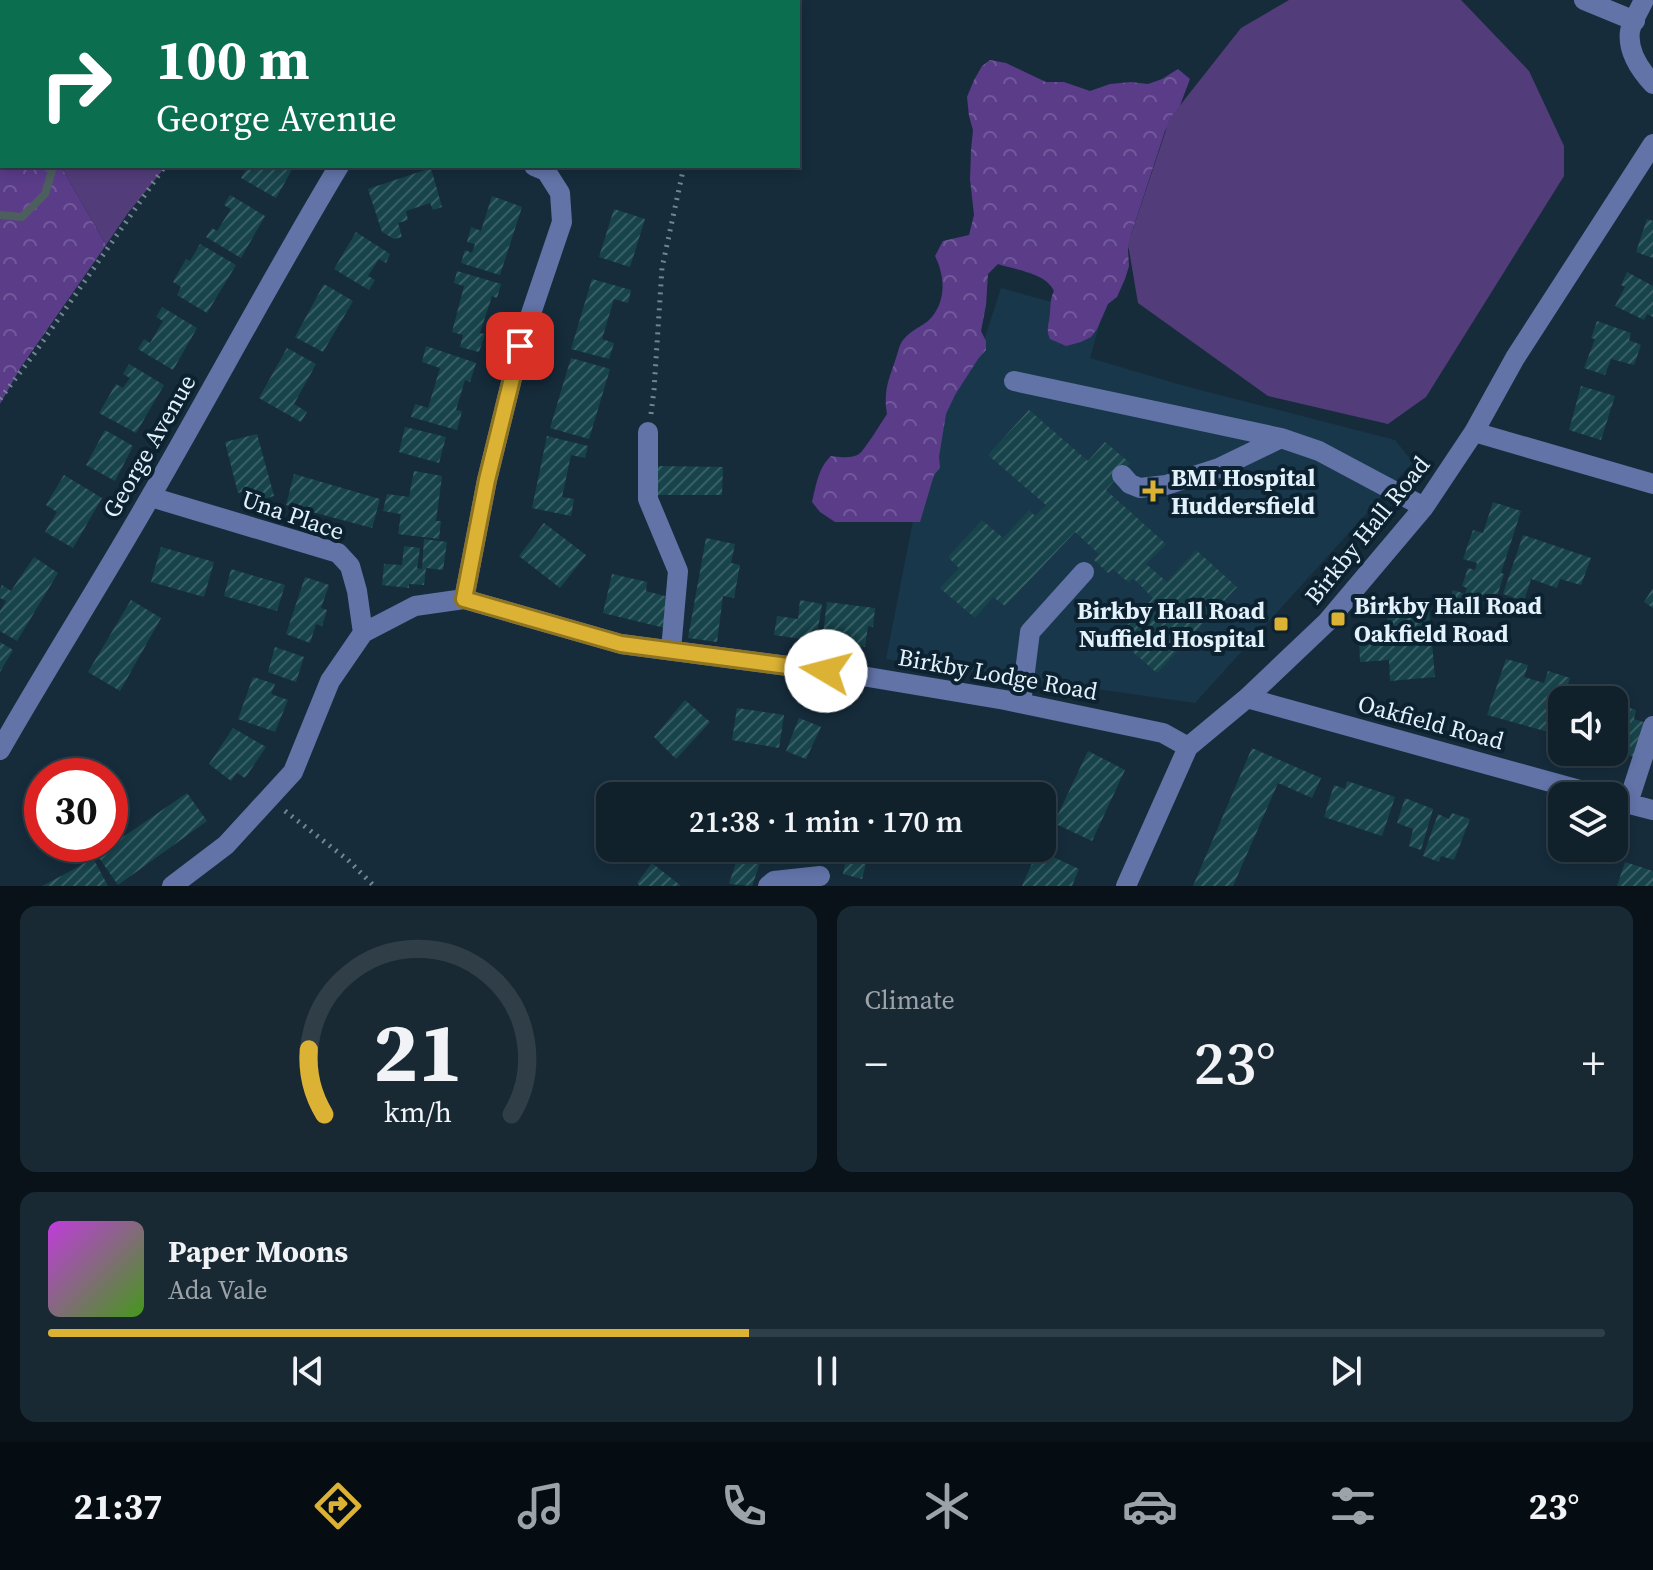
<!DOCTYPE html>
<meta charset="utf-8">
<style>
body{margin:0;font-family:"Source Serif 4",serif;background:#192934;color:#f1f3f6;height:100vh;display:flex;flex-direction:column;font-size:30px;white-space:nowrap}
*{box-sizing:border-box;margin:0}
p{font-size:26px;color:#9ca3a9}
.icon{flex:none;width:44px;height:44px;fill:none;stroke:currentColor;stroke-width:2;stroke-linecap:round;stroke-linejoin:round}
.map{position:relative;height:886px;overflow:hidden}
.drawer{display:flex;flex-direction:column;gap:20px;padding:20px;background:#091218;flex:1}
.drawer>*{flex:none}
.banner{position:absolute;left:0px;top:0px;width:800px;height:168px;box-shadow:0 4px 12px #0003,0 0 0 2px #303e48;background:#0b6e4f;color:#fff;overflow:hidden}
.fabs{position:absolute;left:1548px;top:686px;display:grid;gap:16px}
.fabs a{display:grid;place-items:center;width:80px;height:80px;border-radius:16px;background:#10212c;box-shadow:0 4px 12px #0003,0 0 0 2px #303e48;font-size:40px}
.speed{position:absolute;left:24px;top:758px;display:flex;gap:16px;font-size:40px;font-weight:700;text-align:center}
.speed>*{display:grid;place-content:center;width:104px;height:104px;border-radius:50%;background:#10212c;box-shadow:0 4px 12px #0003,0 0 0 2px #303e48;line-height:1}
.speed .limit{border:12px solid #d22;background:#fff;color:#111}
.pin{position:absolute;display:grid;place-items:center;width:68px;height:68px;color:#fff;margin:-34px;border-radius:16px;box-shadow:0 4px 12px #0006}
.me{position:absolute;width:88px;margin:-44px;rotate:278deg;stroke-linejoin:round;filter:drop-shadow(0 0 6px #0008)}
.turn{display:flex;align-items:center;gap:28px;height:168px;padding:0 24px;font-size:36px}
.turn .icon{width:104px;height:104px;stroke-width:2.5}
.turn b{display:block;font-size:56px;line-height:68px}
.big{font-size:60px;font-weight:600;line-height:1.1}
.drawer .tile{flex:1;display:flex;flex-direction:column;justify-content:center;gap:12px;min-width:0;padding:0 28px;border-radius:16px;background:#192934}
.drawer .dial{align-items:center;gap:0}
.dial svg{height:208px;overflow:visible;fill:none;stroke:#303e48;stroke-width:7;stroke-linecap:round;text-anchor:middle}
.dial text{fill:#f1f3f6;stroke:none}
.song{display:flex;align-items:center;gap:24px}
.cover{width:96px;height:96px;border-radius:12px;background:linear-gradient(135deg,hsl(290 70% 55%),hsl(100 70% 35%))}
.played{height:8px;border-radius:4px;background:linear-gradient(90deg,#dbb233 45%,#303e48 45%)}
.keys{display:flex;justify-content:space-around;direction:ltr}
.heat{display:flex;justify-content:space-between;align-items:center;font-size:44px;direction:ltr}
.drawer .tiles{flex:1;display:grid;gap:20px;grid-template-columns:1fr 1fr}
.tile:last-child{grid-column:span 2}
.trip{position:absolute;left:596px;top:782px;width:460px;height:80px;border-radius:16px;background:#10212c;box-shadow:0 4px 12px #0003,0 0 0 2px #303e48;font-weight:600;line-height:80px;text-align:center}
.menu{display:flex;height:128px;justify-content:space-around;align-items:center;background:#060d12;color:#9ca3a9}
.menu .icon{width:56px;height:56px}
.menu .selected{color:#dbb233}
.menu b{font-size:36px;color:#f1f3f6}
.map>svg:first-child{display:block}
.built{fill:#19374a}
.forest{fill:url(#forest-crowns)}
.garden{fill:#533c7a}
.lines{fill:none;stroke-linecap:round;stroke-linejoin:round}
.stream{stroke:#4d5e5e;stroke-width:8}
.building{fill:url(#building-hatch)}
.path{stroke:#738592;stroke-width:5;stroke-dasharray:2 6;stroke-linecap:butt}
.minor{stroke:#6173a7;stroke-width:20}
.route-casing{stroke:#8e7421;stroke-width:20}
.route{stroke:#dbb233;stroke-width:14}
.poi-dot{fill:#dbb233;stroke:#0c2231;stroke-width:3}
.labels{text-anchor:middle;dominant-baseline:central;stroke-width:8;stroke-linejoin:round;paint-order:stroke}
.street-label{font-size:24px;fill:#e3f1fb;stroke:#0c2231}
.poi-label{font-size:24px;font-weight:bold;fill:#e3f1fb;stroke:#0c2231;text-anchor:start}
</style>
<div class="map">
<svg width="1653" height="886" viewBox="0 0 1653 886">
<defs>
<pattern id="forest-crowns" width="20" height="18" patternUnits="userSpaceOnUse" patternTransform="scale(2)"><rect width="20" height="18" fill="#5a3c89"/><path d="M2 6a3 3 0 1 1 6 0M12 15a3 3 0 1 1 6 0" fill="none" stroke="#72599b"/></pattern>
<pattern id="building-hatch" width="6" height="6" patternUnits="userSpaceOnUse" patternTransform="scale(2)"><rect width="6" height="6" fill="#17444b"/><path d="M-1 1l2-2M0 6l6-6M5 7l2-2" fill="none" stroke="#395f66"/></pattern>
</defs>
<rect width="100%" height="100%" fill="#162c3b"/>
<path class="built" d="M1001 288 1102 316 1090 358 1181 385 1395 440 1413 462 1195 703 886 659 913 521 951 356 978 359Z"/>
<path class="forest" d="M0 0H121L120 2H2V166H61L106 245 21 367 0 404Z
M990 60 1006 63 1046 82H1064L1090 91 1110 84 1131 82 1148 84 1162 79 1178 69 1190 79 1179 108 1165 131 1131 235 1128 250 1129 266 1125 279 1117 297 1108 304 1097 329 1091 337 1081 342 1066 346 1050 339C1045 328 1050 323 1050 311 1051 303 1050 299 1054 291 1046 273 1016 270 998 264L988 274 986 305 981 331 986 341V350L978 359 955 395 946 414 939 457 940 468 934 475 920 522H835L820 512 812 502C816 486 818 468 831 456 839 457 852 459 859 454 864 451 883 420 887 414 883 391 889 379 896 358 898 353 899 345 903 340 909 332 920 327 928 321 946 304 946 278 935 256L943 241 969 235 974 215 970 179 971 150 973 130 969 116 967 97 974 80 982 66Z"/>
<path class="garden" d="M121 0H383L380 2H120Z
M1289 0H1461L1529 71 1564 146V176L1426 397 1388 424 1268 396 1138 303 1128 244 1170 118 1241 28Z
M61 166H166L128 213 106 245Z"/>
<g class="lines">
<path class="stream" d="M107 2 110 0
M0 215 22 217 45 194 52 171 45 166"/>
</g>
<path class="building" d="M256 166H294L276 198 241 178 247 168 253 171Z
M431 168 442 207 433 210 430 203 406 211 408 220 398 223 402 237 394 239 382 232 368 189Z
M230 195 265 216 241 258 206 237 212 228 217 231 231 209 224 205Z
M492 196 522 207 500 275 461 263 465 250 472 253 475 244 467 242 471 227 481 231Z
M614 209 645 219 630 267 599 257Z
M1647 219 1653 221V258L1636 252Z
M356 232 390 254 386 263 379 259 368 276 375 280 369 290 334 269Z
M200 244 236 265 207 313 177 295 181 287 173 282 186 259 190 261Z
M457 271 501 284 497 298 492 296 480 333 485 334 479 352 460 347 463 335 452 332 464 286 454 283Z
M1627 272 1653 286V317L1647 314 1644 320 1615 306 1625 287 1621 285Z
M592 279 631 290 628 303 614 299 602 339 614 343 609 359 571 349Z
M324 284 353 301 323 352 295 337Z
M162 307 197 328 173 370 138 349 144 339 150 343 163 321 156 317Z
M1597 321 1631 333 1629 340 1641 345 1634 365 1611 359 1605 375 1584 368 1595 339 1591 338Z
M426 346 476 363 470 382 465 380 456 410 462 411 457 430 411 417 415 404 428 408 440 368 422 362Z
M287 348 316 364 294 404 307 412 301 422 259 398Z
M571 358 610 369 589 439 550 428Z
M129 364 164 385 136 433 99 413 116 384 123 388 130 378 123 374Z
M1581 386 1615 396 1601 440 1569 430Z
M1029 410 1088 461 1105 442 1130 463 1106 490 1166 544 1146 564 1167 582 1196 550 1237 587 1157 673 1116 637 1153 598 1133 578 1129 583 1113 569 1108 573 1094 560 1099 554 1075 532 1005 606 993 597 975 618 940 588 959 568 948 557 982 520 1003 538 1029 510 1035 516 1046 505 988 455Z
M405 427 446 437 439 463 399 452Z
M105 430 133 446 115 481 86 465Z
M257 434 274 496 256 501 253 489 238 493 225 442Z
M547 436 588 446 585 458 571 455 562 497 574 499 571 516 532 508Z
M656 466 723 467 722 495H656Z
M414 471 442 476 436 521H441L439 539 398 534 401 514 383 511 387 494 409 497Z
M294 474 380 499 372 528 286 505Z
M64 475 102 498 73 548 45 532 57 512 46 505Z
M1493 502 1521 511 1501 573 1504 574 1494 606 1476 600 1472 612 1448 604 1453 590 1465 594 1467 588 1462 586 1468 568 1475 570 1477 563 1463 559 1473 530 1483 533Z
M544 523 586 555 560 588 519 556Z
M1523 535 1591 558 1581 585 1560 579 1557 588 1531 579 1524 601 1503 594Z
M706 538 735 544 731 563 740 565 734 598 723 596 717 642 688 638Z
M424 539 447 542 443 570 426 568 424 585 409 584V588L382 585 384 564 402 565 404 546 420 548 417 568 422 569Z
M161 547 214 562 204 597 151 582Z
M34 557 58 573 17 641 0 631V611L6 601 0 598V590L2 585 11 591Z
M231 569 285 585 277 611 224 596Z
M612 574 647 582 646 591 672 598 665 628 603 613Z
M305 577 329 585 321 608 327 610 322 626 316 624 310 643 286 634Z
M1653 588V608L1644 602Z
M131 600 161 618 120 691 88 672Z
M800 600 822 604 816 641 774 635 777 616 798 619Z
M827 602 875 608 873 627 868 626 865 647 822 641Z
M1429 610 1435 677 1390 681 1389 660 1360 662 1359 639 1387 637V613Z
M0 642 13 650 0 672Z
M275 647 304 657 296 682 268 672Z
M1506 659 1528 665 1524 677 1544 683 1548 671 1570 678 1552 733 1487 715Z
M253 677 275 684 271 694 288 700 275 732 238 719Z
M685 700 710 722 676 759 654 737Z
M1614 703 1636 710 1634 719 1646 723 1635 757 1614 750Z
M737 708 784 715 779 748 732 740Z
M799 718 821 727 806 759 786 751Z
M233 728 266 747 245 778 237 773 231 781 209 764Z
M1252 748 1321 778 1312 798 1278 783 1233 886H1193Z
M1088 751 1125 770 1092 841 1054 823Z
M1347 781 1395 797 1382 836 1324 817 1334 785 1345 789Z
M187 793 207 821 118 885 97 855Z
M1405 798 1433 809 1421 850 1409 846 1413 829 1397 823Z
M1452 813 1470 819 1454 860 1441 856 1439 862 1423 856 1438 814 1449 819Z
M794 848H826L822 858Z
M835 848H870L862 879 843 874 845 864 832 860Z
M752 850 763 854 752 886 729 884 738 856 749 860Z
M1038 850 1079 869 1072 886H1022Z
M93 858 108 886H42L67 873Z
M1625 862 1653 871V886H1617Z
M652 863 681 886H640L637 883Z"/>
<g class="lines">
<path class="path" d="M604 0 608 2
M0 399 34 354 165 166
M651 414 654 390 662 268 684 166
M285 811 348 860 374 886"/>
<path class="minor" d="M1584 0 1635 21
M1644 0C1640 9 1632 21 1630 31 1627 52 1640 70 1653 84
M384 2 385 0
M1014 381 1281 438 1319 451 1424 507
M648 432V499L678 571 671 650
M1474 432 1653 484
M1122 475 1130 484 1140 488 1166 485 1219 468 1281 438
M151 497 338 553 350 566 357 591 363 633
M464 599 487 480 520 346 562 222 560 193 546 171 534 166
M1247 698 1601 796
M1021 703 1030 632 1084 572
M0 750C49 664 103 580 152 494 215 385 274 274 339 166
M1618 801 1653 810
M1628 803 1653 726
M172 886 226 845 293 772 330 681 363 633 415 606 464 599 621 644 856 675 1005 700 1163 733 1188 747
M768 886 774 881 820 876
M1126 886 1188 747 1247 698 1327 622 1424 507 1474 432 1515 358 1653 144"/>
</g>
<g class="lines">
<g class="route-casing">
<path id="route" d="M520 346 487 480 464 599 621 644 826 671"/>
</g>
<use href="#route" class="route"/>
</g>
<g class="poi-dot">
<path d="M1149 479h8v8h8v8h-8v8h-8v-8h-8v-8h8z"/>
<rect x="1330" y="611" width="16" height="16" rx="4"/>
<rect x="1273" y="616" width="16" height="16" rx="4"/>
</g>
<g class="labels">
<g class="street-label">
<text transform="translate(149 446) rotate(-60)">George Avenue</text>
<text transform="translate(293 515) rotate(19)">Una Place</text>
<text transform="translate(1367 530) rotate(-51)">Birkby Hall Road</text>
<text transform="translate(998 674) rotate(10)">Birkby Lodge Road</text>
<text transform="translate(1431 722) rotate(15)">Oakfield Road</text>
</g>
<g class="poi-label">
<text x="1171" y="477">BMI Hospital<tspan x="1171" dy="28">Huddersfield</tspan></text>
<text x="1354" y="605">Birkby Hall Road<tspan x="1354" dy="28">Oakfield Road</tspan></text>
<text x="1265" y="610" text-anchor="end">Birkby Hall Road<tspan x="1265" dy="28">Nuffield Hospital</tspan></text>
</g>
</g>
</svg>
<div class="fabs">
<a><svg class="icon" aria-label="sound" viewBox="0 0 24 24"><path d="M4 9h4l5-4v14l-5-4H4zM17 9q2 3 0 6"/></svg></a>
<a><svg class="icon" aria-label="layers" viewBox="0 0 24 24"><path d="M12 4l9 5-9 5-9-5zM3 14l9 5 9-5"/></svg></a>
</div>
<div class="speed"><div class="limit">30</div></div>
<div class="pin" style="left:520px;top:346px;background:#d93025"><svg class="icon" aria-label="arrive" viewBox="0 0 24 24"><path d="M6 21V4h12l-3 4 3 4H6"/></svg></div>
<svg class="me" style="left:826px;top:671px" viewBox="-20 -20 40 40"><circle r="19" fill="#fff"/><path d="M0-13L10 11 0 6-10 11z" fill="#dbb233"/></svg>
<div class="trip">21:38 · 1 min · 170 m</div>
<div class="banner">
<div class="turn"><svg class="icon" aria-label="right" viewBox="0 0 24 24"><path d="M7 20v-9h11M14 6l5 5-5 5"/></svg><div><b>100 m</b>George Avenue</div></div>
</div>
</div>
<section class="drawer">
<div class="tiles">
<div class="tile dial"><svg viewBox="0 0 100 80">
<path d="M14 69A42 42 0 1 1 86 69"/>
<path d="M14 69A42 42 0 0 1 8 44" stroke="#dbb233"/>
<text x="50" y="56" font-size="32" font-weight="700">21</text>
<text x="50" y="72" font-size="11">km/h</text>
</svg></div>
<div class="tile"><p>Climate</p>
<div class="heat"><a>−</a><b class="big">23°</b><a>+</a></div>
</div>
<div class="tile">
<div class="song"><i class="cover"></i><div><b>Paper Moons</b><p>Ada Vale</p></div></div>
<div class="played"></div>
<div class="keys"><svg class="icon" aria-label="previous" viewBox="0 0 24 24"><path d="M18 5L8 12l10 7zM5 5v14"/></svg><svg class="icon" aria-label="pause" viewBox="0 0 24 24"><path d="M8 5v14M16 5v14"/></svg><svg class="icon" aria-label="next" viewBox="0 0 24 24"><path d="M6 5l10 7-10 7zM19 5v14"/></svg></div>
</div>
</div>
</section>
<nav class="menu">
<b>21:37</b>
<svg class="icon selected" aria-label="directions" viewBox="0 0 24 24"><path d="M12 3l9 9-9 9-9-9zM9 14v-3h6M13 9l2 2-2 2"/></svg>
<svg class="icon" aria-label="music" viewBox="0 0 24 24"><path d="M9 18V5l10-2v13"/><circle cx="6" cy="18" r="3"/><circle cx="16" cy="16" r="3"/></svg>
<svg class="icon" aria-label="phone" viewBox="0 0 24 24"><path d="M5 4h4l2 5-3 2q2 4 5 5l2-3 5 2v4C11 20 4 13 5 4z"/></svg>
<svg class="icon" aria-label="climate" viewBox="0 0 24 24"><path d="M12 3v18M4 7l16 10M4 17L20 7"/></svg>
<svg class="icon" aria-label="car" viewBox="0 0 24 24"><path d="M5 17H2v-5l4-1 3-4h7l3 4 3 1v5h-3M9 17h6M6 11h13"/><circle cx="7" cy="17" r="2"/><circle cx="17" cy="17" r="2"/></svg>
<svg class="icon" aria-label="filters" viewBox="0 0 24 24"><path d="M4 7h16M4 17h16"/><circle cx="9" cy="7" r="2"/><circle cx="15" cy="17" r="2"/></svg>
<b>23°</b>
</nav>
